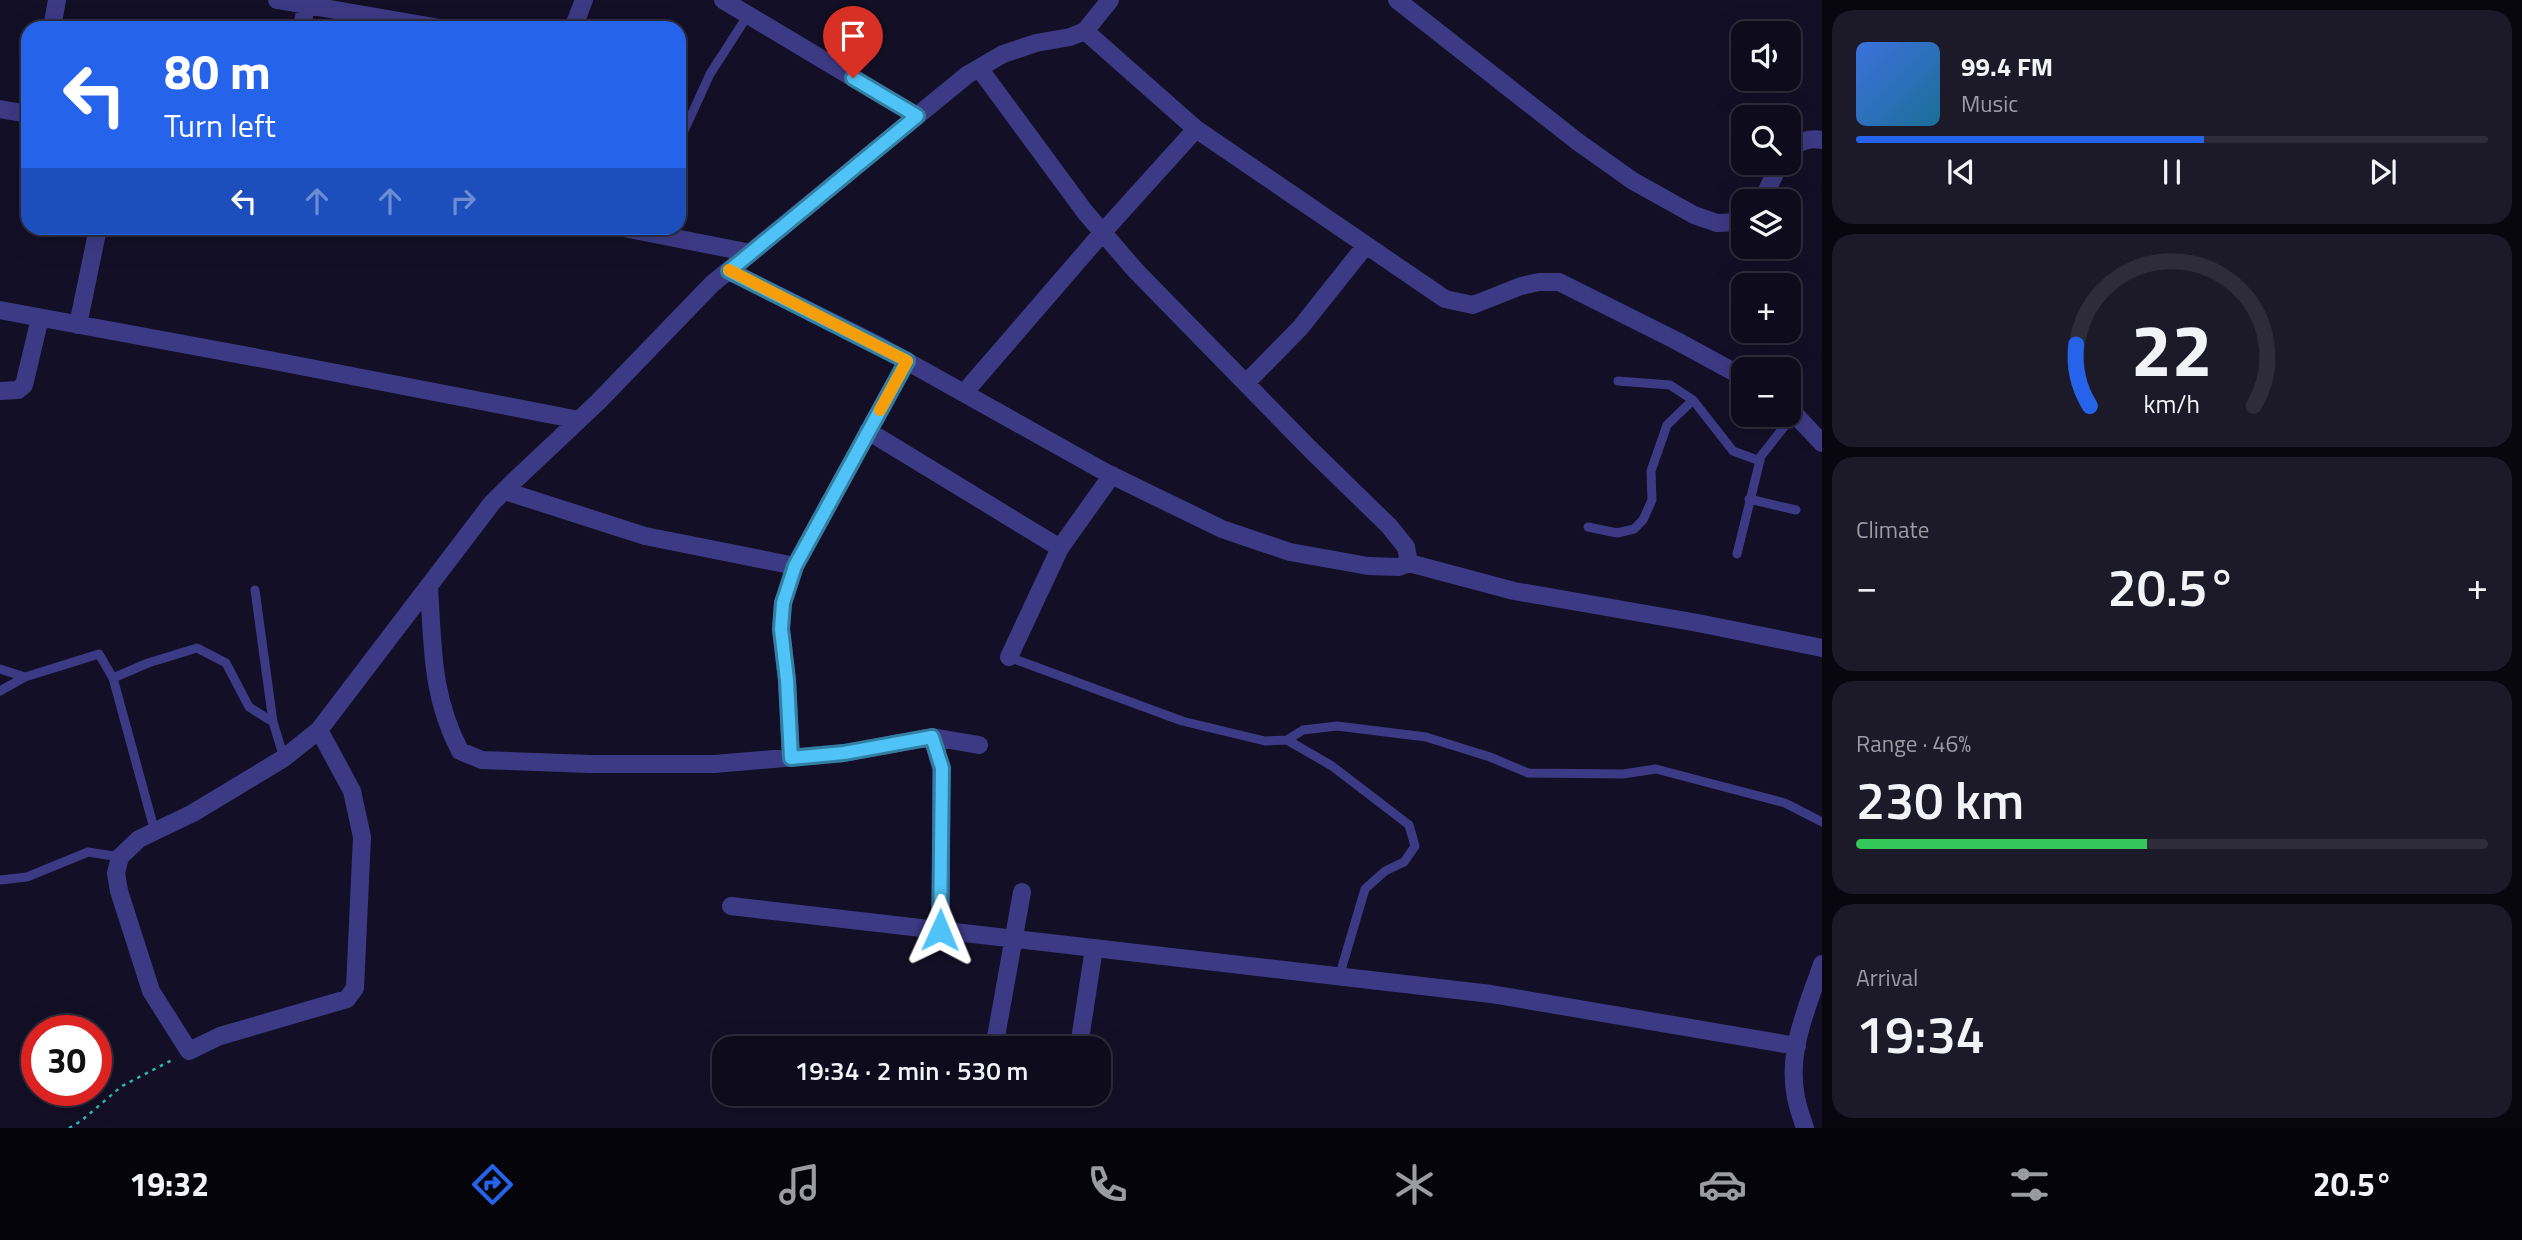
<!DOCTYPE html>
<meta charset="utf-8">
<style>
body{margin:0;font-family:"Titillium Web",sans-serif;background:#1c1929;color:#f1f3f6;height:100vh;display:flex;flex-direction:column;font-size:26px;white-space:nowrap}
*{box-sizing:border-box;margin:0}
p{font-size:23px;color:#9b9ba3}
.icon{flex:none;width:38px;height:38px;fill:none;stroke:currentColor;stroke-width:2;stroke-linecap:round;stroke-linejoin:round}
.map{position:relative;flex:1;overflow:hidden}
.panel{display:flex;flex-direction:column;gap:10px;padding:10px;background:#08060f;width:700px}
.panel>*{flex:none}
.hud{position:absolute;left:21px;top:21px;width:665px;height:214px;border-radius:21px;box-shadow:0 7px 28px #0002,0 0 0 2px #2e2b3b;background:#2563eb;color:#fff;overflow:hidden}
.fabs{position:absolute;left:1731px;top:21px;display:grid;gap:14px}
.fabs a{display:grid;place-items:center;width:70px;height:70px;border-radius:14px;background:#0e0b1c;box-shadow:0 7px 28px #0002,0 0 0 2px #2e2b3b;font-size:35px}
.speed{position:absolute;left:21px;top:1015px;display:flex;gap:14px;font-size:35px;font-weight:700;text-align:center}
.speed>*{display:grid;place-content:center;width:91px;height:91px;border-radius:50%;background:#0e0b1c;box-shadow:0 7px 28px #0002,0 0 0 2px #2e2b3b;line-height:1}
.speed .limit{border:10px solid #d22;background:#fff;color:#111}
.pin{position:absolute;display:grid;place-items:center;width:60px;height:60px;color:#fff;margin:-72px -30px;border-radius:50% 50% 50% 0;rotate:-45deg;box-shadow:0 0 7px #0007}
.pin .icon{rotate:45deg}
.me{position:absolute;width:77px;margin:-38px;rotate:1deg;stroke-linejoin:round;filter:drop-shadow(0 0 5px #0008)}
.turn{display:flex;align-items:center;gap:24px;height:147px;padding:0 28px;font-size:32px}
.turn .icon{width:91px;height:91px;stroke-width:2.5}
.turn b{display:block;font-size:49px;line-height:60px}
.lanes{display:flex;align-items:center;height:66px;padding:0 28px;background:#0003;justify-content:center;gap:35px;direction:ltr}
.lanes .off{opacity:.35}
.big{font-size:52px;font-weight:600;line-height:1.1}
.panel .tile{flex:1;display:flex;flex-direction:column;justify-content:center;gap:10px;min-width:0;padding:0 24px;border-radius:21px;background:#1c1929}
.panel .dial{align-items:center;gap:0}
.dial svg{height:182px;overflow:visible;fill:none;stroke:#2e2b3b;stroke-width:7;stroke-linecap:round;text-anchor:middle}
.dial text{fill:#f1f3f6;stroke:none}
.song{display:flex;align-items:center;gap:21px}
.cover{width:84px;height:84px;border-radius:10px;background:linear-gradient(135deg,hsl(220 70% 55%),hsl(200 70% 35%))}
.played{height:7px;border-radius:4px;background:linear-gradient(90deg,#2563eb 55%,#2e2b3b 55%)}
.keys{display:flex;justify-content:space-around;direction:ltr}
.heat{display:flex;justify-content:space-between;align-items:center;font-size:38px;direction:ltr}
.charge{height:10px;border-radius:5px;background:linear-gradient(90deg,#34c759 46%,#2e2b3b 0)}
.trip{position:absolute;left:712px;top:1036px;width:399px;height:70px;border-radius:21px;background:#0e0b1c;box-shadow:0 7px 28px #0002,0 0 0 2px #2e2b3b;font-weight:600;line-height:70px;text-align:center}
.menu{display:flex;height:112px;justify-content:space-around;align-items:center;background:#06040b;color:#9b9ba3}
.menu .icon{width:49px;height:49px}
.menu .current{color:#2563eb}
.menu b{font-size:32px;color:#f1f3f6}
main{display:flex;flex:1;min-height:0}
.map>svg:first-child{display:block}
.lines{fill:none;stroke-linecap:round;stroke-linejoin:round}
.path{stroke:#2fb8b0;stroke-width:2.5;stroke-dasharray:3.5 5;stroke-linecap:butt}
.service{stroke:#3d3a85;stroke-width:9}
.minor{stroke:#3d3a85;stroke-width:18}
.route-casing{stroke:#337fa1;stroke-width:18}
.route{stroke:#4fc3f7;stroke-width:12}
.slow{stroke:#f59e0b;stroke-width:12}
</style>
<main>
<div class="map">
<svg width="1822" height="1128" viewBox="0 0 1822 1128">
<rect width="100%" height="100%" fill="#130f26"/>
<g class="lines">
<path class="path" d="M69 1128 81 1121 122 1086 174 1059"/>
<path class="service" d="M679 142 710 74 748 15
M1618 381 1670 385 1693 400 1733 451 1760 461
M1749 499 1796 510
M1588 527 1617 533 1634 529 1643 520 1652 500 1651 471 1667 425 1693 400
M1737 554 1761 456 1795 413
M255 590 273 722 284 758
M1009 657 1182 721 1265 741 1287 740 1303 730 1337 726 1426 737 1490 757 1528 773 1623 774 1656 769 1785 803 1822 822
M0 669 25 677
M113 678 155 832
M0 691 25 677 99 654 113 678 148 663 197 648 226 663 249 707 273 722
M1287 740 1332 766 1409 825 1415 846 1404 862 1385 871 1365 889 1339 977
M0 880 27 877 88 852 120 857"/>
<path class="minor" d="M277 0 440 28
M723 0 917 116
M1397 0 1578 142 1633 181 1694 215 1717 223 1743 222
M52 28 57 0
M302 28 307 0
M573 28 584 0
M1085 31 1196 129 1445 299 1473 305 1521 286 1539 282H1559L1677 341 1743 377
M979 68 1085 212 1136 271 1310 449 1389 526 1406 547 1409 563
M0 109 28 114
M1788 150C1799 142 1809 137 1822 140
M1762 201 1780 163
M624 228 751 253
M729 271 876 344 1105 472 1222 529 1290 552 1368 566 1399 567 1409 563 1514 591 1698 623 1822 648
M0 310 264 359 579 420
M78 325 98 228
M1246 383 1300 328 1366 245
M0 391 18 390 24 385 40 318
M964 393 1103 232 1196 129
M1788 407 1822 443
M868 431 1060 548
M505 491 645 536 795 566
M429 587C433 647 431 695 460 751L482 760 590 764H714L844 753 932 737 979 745
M1009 657 1060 548 1112 475
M319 730 352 791 362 837 355 988 347 999 220 1036 189 1051 151 991 119 891 116 873 120 857 139 839 193 813 284 758 319 730 492 503 511 484 598 402 712 284 967 75 1003 54 1036 43 1070 37 1085 31 1110 0
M932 737 941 768V930
M791 758 787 680 781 629 783 603 795 566 907 361
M731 906 1491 994 1797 1046
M1081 1033 1094 948
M994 1048 1022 892
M1805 1128C1801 1116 1796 1103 1795 1091 1788 1048 1809 1003 1822 964"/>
</g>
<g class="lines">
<g class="route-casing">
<path id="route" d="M853 78 917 116 729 271 907 361 795 566 783 603 781 629 787 680 791 758 844 753 932 737 942 768 940 930"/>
</g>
<use href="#route" class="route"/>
<path class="slow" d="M729 270 907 361 880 410"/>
</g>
</svg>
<div class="fabs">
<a><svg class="icon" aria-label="sound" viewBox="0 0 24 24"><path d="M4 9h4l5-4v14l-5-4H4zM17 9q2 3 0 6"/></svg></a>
<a><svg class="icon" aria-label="search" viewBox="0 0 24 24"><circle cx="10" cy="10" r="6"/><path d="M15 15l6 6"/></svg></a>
<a><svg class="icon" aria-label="layers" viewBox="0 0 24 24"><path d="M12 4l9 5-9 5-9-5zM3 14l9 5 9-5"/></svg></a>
<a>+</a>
<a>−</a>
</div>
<div class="speed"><div class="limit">30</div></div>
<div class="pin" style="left:853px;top:78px;background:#d93025"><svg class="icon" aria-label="arrive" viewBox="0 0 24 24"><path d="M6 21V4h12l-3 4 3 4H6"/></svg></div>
<svg class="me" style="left:940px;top:930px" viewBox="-20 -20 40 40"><path d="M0-17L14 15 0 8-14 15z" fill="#4fc3f7" stroke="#fff" stroke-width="4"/></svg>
<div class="trip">19:34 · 2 min · 530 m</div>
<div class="hud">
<div class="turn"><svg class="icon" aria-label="left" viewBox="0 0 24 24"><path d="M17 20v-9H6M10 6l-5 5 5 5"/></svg><div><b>80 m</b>Turn left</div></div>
<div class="lanes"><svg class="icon" aria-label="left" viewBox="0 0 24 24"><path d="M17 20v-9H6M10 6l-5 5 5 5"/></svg><svg class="icon off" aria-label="ahead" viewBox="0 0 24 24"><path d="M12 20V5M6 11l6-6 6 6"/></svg><svg class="icon off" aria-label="ahead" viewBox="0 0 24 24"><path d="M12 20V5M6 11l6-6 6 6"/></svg><svg class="icon off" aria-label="right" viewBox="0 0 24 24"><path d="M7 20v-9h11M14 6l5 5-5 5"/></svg></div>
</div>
</div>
<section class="panel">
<div class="tile">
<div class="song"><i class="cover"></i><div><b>99.4 FM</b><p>Music</p></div></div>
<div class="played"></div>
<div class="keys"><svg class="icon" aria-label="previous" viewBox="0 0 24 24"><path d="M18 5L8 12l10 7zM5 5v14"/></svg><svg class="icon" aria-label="pause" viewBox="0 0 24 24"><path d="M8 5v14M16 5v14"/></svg><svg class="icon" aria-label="next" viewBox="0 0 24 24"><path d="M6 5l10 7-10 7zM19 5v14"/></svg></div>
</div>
<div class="tile dial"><svg viewBox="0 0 100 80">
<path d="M14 69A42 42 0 1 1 86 69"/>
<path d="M14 69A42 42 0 0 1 8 42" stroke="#2563eb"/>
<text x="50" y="56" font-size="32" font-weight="700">22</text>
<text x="50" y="72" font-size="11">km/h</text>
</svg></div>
<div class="tile"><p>Climate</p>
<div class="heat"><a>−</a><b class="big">20.5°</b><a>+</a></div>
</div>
<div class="tile"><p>Range · 46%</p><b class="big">230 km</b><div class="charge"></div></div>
<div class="tile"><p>Arrival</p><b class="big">19:34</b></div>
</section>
</main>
<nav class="menu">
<b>19:32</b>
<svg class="icon current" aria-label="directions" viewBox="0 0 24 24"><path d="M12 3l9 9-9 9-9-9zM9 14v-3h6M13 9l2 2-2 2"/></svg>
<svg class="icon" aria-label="music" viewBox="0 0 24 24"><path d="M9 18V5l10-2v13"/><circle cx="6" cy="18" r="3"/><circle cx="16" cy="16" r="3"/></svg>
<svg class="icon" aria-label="phone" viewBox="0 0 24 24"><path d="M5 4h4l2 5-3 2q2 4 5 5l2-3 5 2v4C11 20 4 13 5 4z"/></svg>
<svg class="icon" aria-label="climate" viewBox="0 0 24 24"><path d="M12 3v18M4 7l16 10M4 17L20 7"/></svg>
<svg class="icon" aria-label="car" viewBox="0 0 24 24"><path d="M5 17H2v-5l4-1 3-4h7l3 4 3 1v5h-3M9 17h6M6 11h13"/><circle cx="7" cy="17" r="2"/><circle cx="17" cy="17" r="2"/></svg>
<svg class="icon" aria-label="filters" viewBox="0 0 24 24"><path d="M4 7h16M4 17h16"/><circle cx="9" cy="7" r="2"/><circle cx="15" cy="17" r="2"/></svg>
<b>20.5°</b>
</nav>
